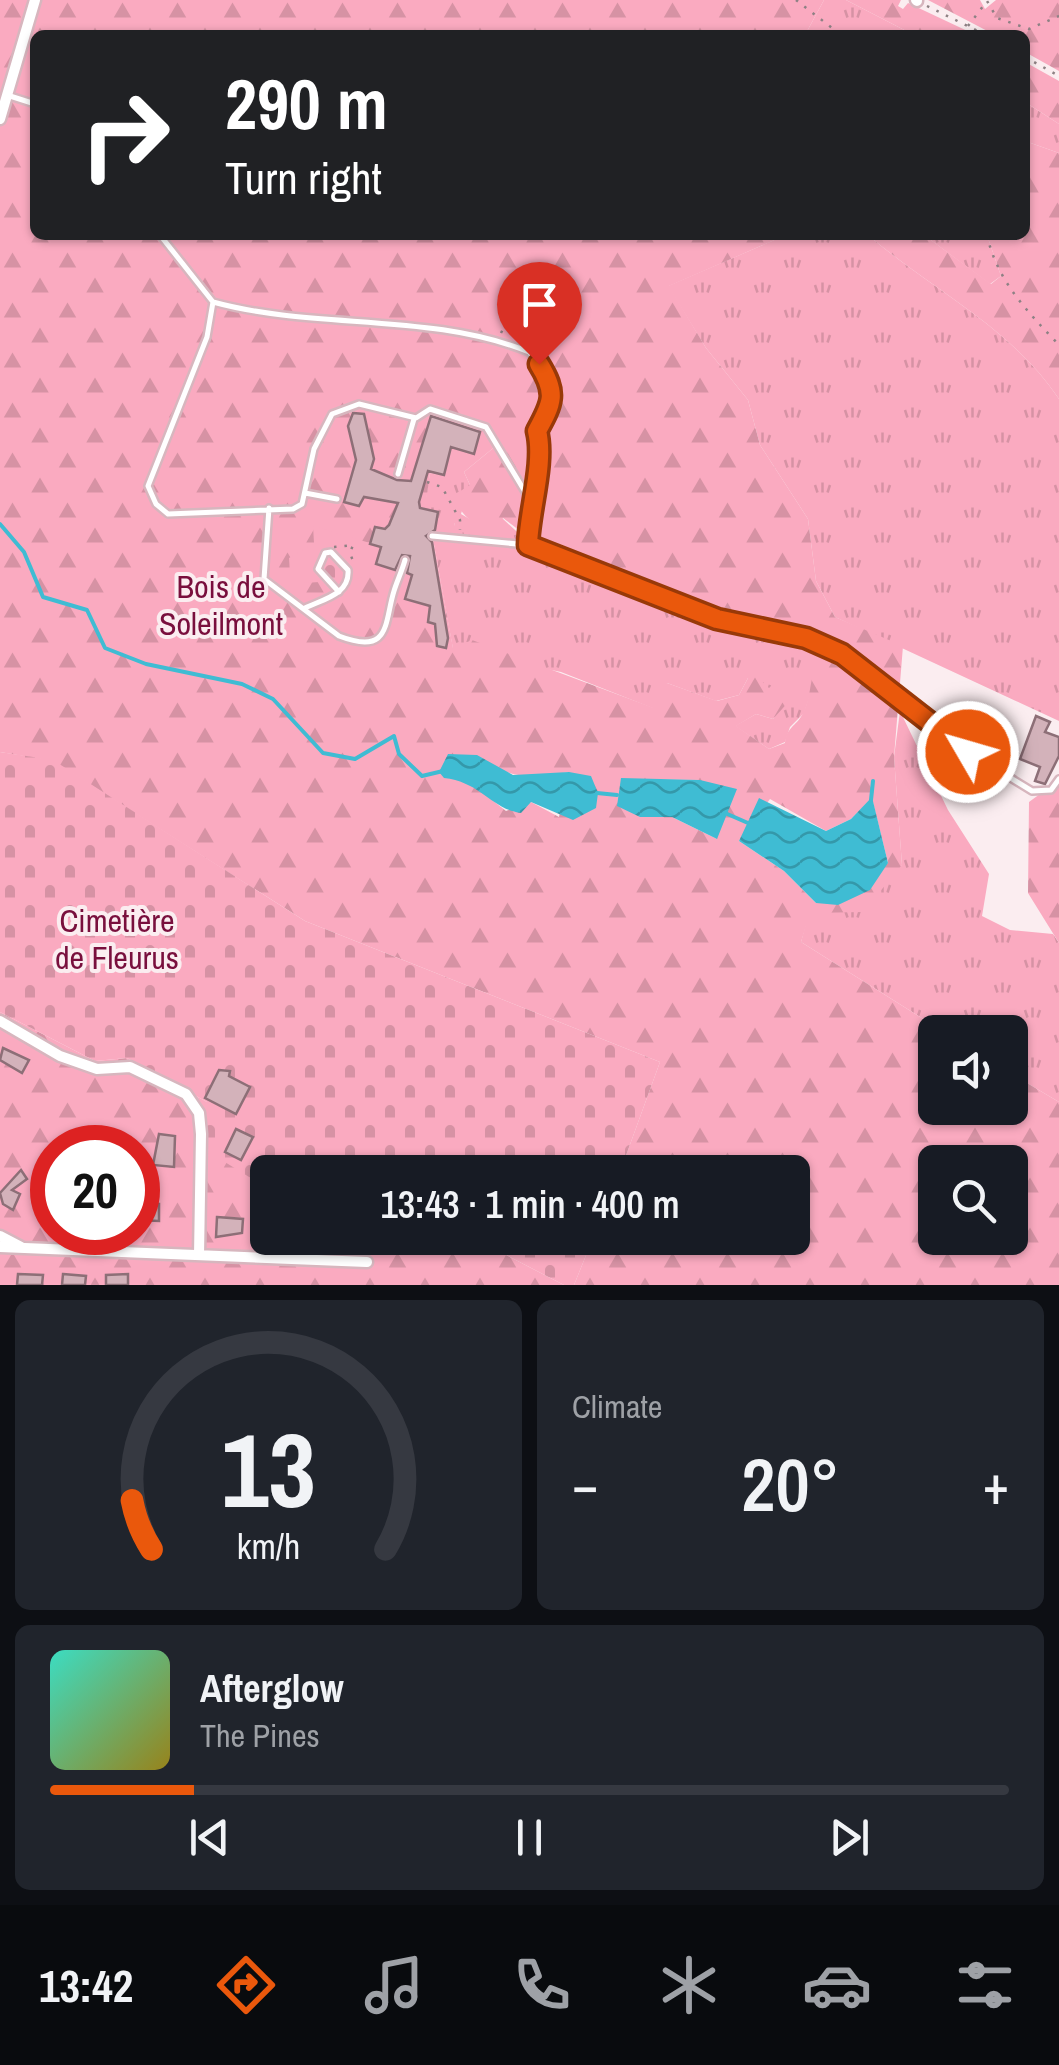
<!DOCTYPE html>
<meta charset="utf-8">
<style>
body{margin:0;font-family:"Archivo Narrow",sans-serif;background:#20242c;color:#f1f3f6;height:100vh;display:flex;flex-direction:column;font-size:38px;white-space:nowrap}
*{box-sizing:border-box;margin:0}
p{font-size:32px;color:#9ea1a6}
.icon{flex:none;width:55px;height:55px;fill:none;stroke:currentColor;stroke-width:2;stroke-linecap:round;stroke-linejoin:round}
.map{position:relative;height:1285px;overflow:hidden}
.sheet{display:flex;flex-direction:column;gap:15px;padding:15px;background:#0d0f14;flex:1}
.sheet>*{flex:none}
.banner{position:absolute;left:30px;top:30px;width:1000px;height:210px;border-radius:15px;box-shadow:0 2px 8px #0004;background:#202124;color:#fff;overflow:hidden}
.buttons{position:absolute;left:918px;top:1015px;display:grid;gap:20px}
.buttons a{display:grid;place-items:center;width:110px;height:110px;border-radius:15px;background:#171b24;box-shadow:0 2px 8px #0004;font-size:50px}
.speed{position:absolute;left:30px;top:1125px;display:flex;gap:20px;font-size:50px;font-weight:700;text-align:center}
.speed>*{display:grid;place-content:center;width:130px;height:130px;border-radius:50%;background:#171b24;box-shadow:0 2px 8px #0004;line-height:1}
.speed .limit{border:15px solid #d22;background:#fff;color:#111}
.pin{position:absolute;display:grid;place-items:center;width:85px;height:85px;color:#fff;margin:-102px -42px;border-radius:50% 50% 50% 0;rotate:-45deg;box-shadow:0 0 10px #0007}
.pin .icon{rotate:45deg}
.me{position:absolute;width:110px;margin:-55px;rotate:308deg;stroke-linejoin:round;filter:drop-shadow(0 0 8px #0008)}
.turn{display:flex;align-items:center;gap:35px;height:210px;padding:0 30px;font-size:45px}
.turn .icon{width:130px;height:130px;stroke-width:2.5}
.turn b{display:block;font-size:70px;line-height:85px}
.big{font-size:75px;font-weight:600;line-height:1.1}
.sheet .tile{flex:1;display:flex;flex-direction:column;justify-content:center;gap:15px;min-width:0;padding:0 35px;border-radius:15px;background:#20242c}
.sheet .dial{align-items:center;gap:0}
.dial svg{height:260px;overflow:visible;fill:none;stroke:#363941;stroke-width:7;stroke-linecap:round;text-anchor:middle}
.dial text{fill:#f1f3f6;stroke:none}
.song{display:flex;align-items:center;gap:30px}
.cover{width:120px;height:120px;border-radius:15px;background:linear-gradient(135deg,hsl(170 70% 55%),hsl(50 70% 35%))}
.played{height:10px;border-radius:5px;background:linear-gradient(90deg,#ea580c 15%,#363941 15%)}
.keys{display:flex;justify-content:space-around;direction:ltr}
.heat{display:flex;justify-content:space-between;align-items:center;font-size:55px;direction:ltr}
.sheet .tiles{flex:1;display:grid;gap:15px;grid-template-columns:1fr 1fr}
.tile:last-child{grid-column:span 2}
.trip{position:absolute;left:250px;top:1155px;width:560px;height:100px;border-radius:15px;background:#171b24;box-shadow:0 2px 8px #0004;font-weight:600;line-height:100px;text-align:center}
.tab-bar{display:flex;height:160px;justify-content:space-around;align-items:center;background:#090b0e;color:#9ea1a6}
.tab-bar .icon{width:70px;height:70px}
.tab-bar .on{color:#ea580c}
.tab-bar b{font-size:45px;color:#f1f3f6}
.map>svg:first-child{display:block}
.grass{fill:url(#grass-tufts)}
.forest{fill:url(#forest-firs);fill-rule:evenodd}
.cemetery{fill:url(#cemetery-stones)}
.green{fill:#faaac0}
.water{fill:url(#water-waves)}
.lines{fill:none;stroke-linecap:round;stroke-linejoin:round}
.stream{stroke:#3fbcd3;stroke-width:4}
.building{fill:#d3b2ba;stroke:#8d6f77;stroke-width:2.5}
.service-casing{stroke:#d7b6be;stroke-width:10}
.minor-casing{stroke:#d7b6be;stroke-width:15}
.path{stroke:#8e8184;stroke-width:2.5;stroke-dasharray:2.5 8;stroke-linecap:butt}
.service{stroke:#fff;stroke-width:5}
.minor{stroke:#fff;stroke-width:10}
.route-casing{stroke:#983908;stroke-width:25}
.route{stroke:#ea580c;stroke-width:18}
.labels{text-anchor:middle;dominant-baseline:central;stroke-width:8;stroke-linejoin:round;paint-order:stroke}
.park-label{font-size:32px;fill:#790f3d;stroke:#fbedf0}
</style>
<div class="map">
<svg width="1059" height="1285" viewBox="0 0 1059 1285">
<defs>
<pattern id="grass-tufts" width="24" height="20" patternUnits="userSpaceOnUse" patternTransform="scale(2.5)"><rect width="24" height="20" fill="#faaac0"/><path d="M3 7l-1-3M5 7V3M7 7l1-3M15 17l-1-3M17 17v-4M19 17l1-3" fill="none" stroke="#d692a4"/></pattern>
<pattern id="forest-firs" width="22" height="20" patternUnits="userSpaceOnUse" patternTransform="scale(2.5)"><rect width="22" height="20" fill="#faaac0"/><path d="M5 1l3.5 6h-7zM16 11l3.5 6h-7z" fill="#d692a4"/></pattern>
<pattern id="cemetery-stones" width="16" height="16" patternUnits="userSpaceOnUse" patternTransform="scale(2.5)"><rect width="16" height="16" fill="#faaac0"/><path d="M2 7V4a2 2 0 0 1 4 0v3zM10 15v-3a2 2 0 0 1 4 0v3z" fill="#d692a4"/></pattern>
<pattern id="water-waves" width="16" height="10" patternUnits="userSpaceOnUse" patternTransform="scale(2.5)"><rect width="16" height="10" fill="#3fbcd3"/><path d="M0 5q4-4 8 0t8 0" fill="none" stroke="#3498aa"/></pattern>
</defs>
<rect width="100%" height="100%" fill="#fbedf0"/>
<path class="grass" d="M824 0H846L914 35H805Z
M1025 102 1059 124V153L1025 141Z
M786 235H868C932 290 1011 327 1059 399V721L835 617 816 581 808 519 760 445 748 400 706 348 668 286Z
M924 235H987L1001 276 990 284Z
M481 429 497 445 464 472 470 485 461 514 480 525 502 518 528 542 462 536 453 529 455 523H434L424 510 430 473 442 476 450 449Z
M433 539 525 549 679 612 814 646 825 651 804 713 790 727 785 742 769 749 735 726 756 714 773 719 786 702 748 678 739 695 716 701 667 683 655 709 561 672 453 649Z
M900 711 948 810 989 874 982 916 1010 930 1053 934 1059 943V1102L1010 1073V1032H944L801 942 809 912 902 865 894 757Z"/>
<path class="forest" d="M0 0H824L805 35H35V235H786L669 286 706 348 748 400 760 445 808 519 816 581 835 617 903 646 894 757 902 865 863 912 810 913 801 942 944 1032H935V1108H1010V1073L1059 1102V1285H574L593 1238H792V1172H620L660 1062 305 921 53 761 0 752ZM481 430 497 445 464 472 470 485 454 495C458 513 477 532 497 527L503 518 528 537V542L463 536 462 530 454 529 455 522 434 523 425 509 430 473 443 477 450 449 473 456ZM433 539 525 549 679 612 814 646 824 652C807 672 814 694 802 715 796 726 786 728 785 743L769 749 736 726 756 714 773 719 792 698 794 688 786 680 776 681 769 688 755 675 748 678 739 695 717 701 667 683 660 684 654 708 472 640 453 648ZM497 768C521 780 542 776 569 772L559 817 531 802 506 811 467 780ZM621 779 700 780 717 839 672 817ZM872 798 888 863 816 903 784 871 739 841 770 799 826 831 851 819ZM935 1162H1010V1238H935Z
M846 0H901L898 6 903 9 908 3 976 35H914Z
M928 0H980L985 9 996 0H1059V71L1025 52V35H995Z
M1025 62 1059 81V124L1025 102Z
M1025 141 1059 153V399C1011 327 932 290 868 235H924L991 284 1001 276 987 235H1025Z
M1059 780V943L1028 893 1029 802Z
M0 1012 95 1061 127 1058 207 1102 262 1184 267 1182 268 1238H473L564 1285H0ZM52 1148H138V1232H52Z
M316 1156 348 1172H285Z"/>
<path class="cemetery" d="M330 555 347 571V578L335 581 321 570 324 556Z
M0 752 53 760 305 921 660 1062 620 1172H348L316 1156 285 1172H268L267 1182 262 1185 207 1151V1102L127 1058 95 1061 0 1012Z
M473 1238H593L574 1285H564Z"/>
<path class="green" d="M313 526 380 546 369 576 350 580 330 555 320 566 335 581 304 583 290 575 289 558 314 543Z"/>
<path class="water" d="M448 754 477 755 513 775 569 772 591 776 598 793 596 808 573 820 531 802 521 813C491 809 481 782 444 778L439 772Z
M621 778 700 780 737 789 717 839 672 817H640L617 806Z
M872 797 888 863 870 890 838 905 816 903 784 871 739 841 759 798 826 831 851 819Z"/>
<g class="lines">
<path class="stream" d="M0 524 24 552 43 597 87 610 105 648 146 664 242 684 273 699 323 753 355 759 394 736 399 754 422 776 443 771
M597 793 617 795
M871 800 873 781
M725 813 748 823"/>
</g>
<path class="building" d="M353 413 364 414 374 459 371 469 397 480 411 481 431 416 480 432 474 454 451 447 444 475 428 471 419 502 420 508 438 512 435 530 426 536 432 542 448 638 446 648 437 646 435 624 428 622 430 606 405 599 412 575 407 573 410 556 402 555 395 570 376 564 381 547 370 544 375 527 385 529 389 525 398 503 364 497 359 506 344 502 356 460 348 426Z
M1036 716 1050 722 1045 732 1059 737V756L1045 784 1035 781 1040 767 1020 759Z
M979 740 999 748 994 760 976 749Z
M3 1048 29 1060 22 1073 0 1060Z
M219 1070 230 1071 229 1076 250 1087 236 1114 205 1098Z
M236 1129 253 1137 241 1160 225 1152Z
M159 1134 175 1136 174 1167 153 1165Z
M21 1170 27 1179 12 1190 20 1194 13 1210 3 1204 0 1193Z
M138 1203 159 1204V1221L138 1220Z
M217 1217 243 1219 242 1233 216 1237Z
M18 1274 43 1275 42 1285H17Z
M63 1274 86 1276 85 1285H62Z
M128 1274V1285H106V1275Z"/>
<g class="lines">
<g class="service-casing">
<path id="service" d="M10 96 35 104
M160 235 213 302C315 330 430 312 529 352 558 386 558 394 537 431L540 443 530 499
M213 302 207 337 148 486 156 504 168 514 293 509 302 504 314 449 332 414 359 404 416 418 430 409 486 427 530 500 528 545
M398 474 414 419
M305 493 337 499
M269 508 264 579 339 636C391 656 384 623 394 591 397 581 402 571 405 560
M432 536 528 545 717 619 806 638 842 655 968 752 1032 791 1051 790 1059 779
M305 608C324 599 350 594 348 570L331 552 325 553 318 569 339 592"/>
</g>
<g class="minor-casing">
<path id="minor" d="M916 0 917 1
M0 119 35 0
M0 1021 60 1056 97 1069 130 1067 186 1094 199 1113 201 1134 199 1255
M0 1236 21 1247
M0 1247 367 1262"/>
</g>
<path class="path" d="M796 0 841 35
M927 6 986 35
M968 26 987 1 997 18 1029 29 1059 16
M1025 57 1059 76
M987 235C997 281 1027 311 1059 345
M501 333 526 285
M427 482 442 487 460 520V530
M334 547 353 545 350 553 353 561"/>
<use href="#service" class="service"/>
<use href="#minor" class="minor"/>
</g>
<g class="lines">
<g class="route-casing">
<path id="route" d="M539 364C557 393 553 402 537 431 545 463 529 510 528 545L717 619 806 638 842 654 968 752"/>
</g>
<use href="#route" class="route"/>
</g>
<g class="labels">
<g class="park-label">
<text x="221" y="586">Bois de<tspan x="221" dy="37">Soleilmont</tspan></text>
<text x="117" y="920">Cimetière<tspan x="117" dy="37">de Fleurus</tspan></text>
</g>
</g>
</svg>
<div class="buttons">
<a><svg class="icon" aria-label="sound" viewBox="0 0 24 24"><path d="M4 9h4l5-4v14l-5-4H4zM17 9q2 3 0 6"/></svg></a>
<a><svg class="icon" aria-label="search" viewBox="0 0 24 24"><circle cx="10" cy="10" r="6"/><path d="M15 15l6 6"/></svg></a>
</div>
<div class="speed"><div class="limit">20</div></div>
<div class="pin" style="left:539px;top:364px;background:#d93025"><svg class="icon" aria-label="arrive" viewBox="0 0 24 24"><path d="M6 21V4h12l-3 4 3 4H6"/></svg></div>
<svg class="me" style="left:968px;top:752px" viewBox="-20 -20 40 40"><circle r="17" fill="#ea580c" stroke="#fff" stroke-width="3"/><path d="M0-11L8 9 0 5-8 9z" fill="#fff"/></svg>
<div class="trip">13:43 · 1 min · 400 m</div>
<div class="banner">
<div class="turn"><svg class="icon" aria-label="right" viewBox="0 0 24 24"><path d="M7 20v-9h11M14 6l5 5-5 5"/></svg><div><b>290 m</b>Turn right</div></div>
</div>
</div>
<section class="sheet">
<div class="tiles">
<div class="tile dial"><svg viewBox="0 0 100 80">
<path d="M14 69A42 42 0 1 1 86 69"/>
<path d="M14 69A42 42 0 0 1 8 54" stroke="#ea580c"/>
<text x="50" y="56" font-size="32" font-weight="700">13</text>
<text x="50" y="72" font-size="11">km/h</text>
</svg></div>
<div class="tile"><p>Climate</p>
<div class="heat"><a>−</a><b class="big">20°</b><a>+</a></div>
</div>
<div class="tile">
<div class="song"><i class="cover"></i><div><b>Afterglow</b><p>The Pines</p></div></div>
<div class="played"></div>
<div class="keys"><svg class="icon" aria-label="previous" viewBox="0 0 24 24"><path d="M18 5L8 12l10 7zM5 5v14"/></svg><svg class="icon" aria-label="pause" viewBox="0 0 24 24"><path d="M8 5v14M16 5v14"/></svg><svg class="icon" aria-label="next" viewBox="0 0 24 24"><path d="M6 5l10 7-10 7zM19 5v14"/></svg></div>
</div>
</div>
</section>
<nav class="tab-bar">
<b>13:42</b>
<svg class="icon on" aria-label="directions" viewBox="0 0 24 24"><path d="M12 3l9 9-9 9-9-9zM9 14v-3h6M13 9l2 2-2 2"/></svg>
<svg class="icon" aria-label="music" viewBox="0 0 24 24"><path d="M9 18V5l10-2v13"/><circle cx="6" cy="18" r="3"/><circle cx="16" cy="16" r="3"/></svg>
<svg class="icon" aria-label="phone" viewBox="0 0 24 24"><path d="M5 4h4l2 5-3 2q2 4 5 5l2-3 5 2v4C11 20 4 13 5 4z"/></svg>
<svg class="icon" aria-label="climate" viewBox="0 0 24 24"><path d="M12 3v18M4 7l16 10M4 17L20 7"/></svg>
<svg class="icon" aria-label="car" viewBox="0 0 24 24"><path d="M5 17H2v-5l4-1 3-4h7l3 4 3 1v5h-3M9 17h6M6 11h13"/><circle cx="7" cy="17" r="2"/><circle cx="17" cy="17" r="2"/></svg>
<svg class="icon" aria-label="filters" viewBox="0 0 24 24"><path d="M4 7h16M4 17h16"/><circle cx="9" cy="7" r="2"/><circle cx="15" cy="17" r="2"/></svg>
</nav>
